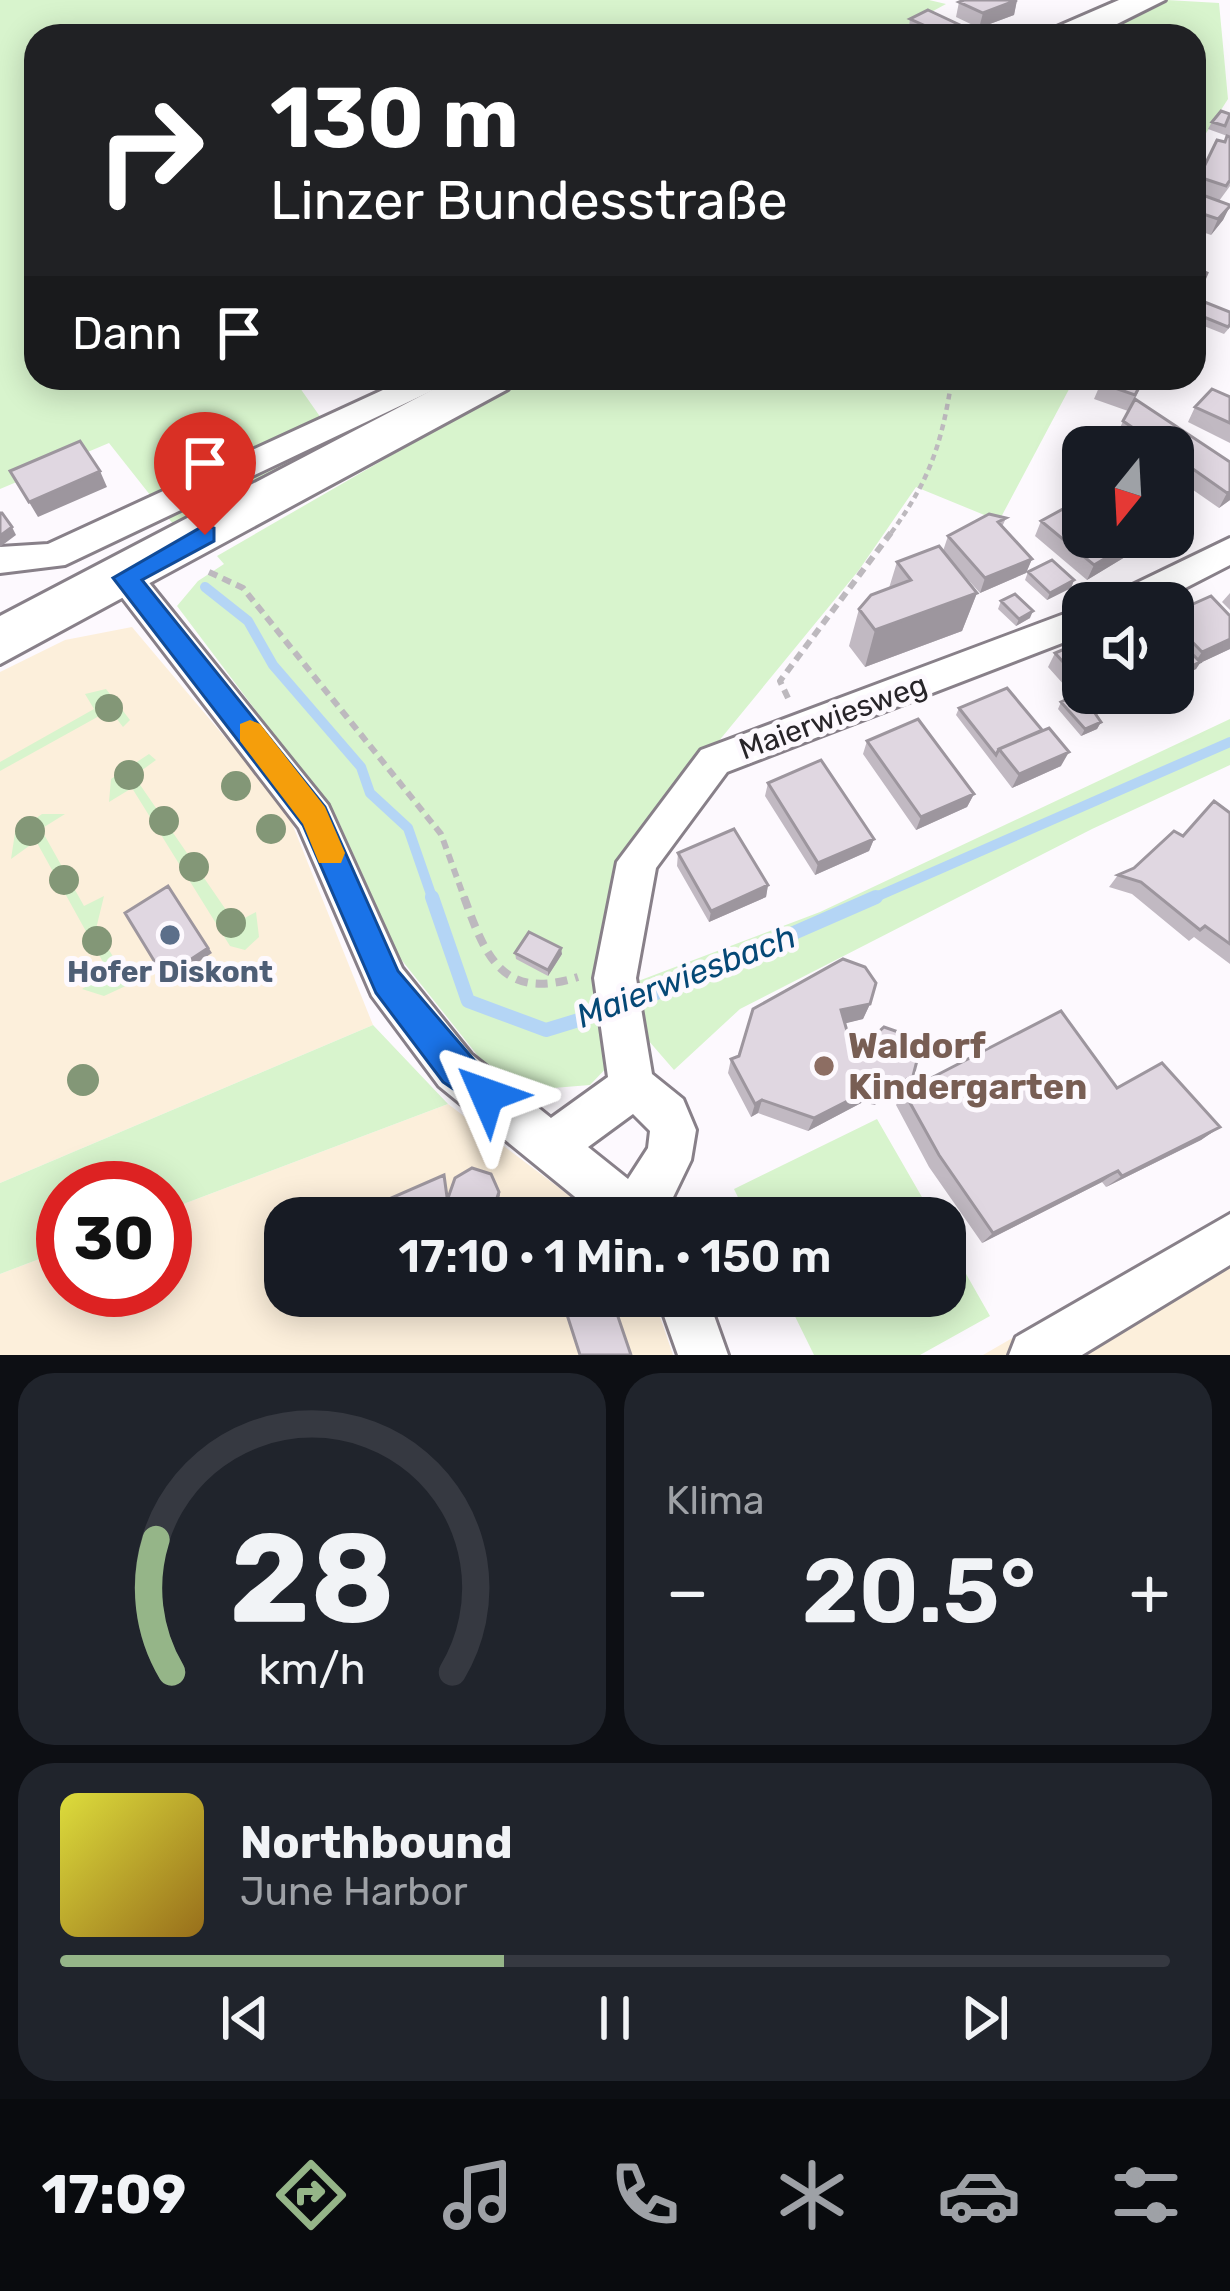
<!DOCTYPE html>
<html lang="de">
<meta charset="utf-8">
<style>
body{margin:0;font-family:Rubik,sans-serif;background:#20242c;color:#f1f3f6;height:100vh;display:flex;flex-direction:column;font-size:45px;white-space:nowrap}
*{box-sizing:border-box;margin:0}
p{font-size:39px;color:#9ea1a6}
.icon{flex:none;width:66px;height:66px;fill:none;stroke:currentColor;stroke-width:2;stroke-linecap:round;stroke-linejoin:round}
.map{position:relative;height:1355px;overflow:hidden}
.drawer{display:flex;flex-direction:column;gap:18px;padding:18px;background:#0d0f14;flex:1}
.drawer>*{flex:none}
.guide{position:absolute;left:24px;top:24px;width:1182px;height:366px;border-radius:36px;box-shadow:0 6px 30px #0003;background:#202124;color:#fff;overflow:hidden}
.needle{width:78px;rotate:198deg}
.fabs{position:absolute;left:1062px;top:426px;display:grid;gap:24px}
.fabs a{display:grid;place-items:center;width:132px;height:132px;border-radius:24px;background:#171b24;box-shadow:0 6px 30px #0003;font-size:60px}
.speed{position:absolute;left:36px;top:1161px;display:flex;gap:24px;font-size:60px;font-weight:700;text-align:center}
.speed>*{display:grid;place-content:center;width:156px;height:156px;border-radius:50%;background:#171b24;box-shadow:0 6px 30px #0003;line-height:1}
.speed .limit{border:18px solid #d22;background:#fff;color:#111}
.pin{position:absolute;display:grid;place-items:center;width:102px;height:102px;color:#fff;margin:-123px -51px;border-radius:50% 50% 50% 0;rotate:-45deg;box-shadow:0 0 12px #0007}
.pin .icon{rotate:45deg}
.me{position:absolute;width:132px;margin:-66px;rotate:313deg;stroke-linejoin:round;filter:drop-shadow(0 0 9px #0008)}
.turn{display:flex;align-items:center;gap:42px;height:252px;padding:0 48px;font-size:54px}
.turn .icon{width:156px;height:156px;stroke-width:2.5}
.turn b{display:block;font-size:84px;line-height:102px}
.then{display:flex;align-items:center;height:114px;padding:0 48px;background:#0003;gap:24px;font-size:45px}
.big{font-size:90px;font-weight:600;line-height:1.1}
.drawer .tile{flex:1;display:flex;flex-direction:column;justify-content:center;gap:18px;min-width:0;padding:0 42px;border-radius:36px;background:#20242c}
.drawer .dial{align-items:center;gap:0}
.dial svg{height:312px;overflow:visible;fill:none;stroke:#363941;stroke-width:7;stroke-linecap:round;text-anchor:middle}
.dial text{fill:#f1f3f6;stroke:none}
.song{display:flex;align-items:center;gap:36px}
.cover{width:144px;height:144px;border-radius:18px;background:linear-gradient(135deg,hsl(60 70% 55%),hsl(40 70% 35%))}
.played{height:12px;border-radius:6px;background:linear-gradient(90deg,#95b588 40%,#363941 40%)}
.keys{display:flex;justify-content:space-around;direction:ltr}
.heat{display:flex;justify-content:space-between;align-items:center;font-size:66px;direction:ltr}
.drawer .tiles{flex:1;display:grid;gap:18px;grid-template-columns:1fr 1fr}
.tile:last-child{grid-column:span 2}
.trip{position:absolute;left:264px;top:1197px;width:702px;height:120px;border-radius:36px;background:#171b24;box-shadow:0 6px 30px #0003;font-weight:600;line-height:120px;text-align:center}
.tab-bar{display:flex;height:192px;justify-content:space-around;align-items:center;background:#090b0e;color:#9ea1a6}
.tab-bar .icon{width:84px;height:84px}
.tab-bar .active{color:#95b588}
.tab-bar b{font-size:54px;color:#f1f3f6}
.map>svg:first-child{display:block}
.commercial{fill:#fcefdb}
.green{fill:#d8f4cd}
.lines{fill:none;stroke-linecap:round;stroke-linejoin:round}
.stream-far1{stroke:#b4d5f5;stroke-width:10}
.stream{stroke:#b4d5f5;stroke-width:14}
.street-casing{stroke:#888089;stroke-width:6}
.primary-casing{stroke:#888089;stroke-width:6}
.path-far2{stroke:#bdb9be;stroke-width:4.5;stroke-dasharray:6 4.5;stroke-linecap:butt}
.path-far1{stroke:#bdb9be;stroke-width:6;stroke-dasharray:9 6;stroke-linecap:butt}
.path{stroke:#bdb9be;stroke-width:8;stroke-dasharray:12 8;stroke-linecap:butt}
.street{fill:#fff;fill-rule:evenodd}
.primary{fill:#fff;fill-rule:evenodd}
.tree{fill:#839777}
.wall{fill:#c1b9c2}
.shaded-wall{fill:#9d969e}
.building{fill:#e0d7e1;stroke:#9d969e;stroke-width:3}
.route{fill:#1a73e8;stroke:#114b97;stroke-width:3}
.slow{fill:#f59e0b}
.service-dot{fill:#5c6f8a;stroke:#fdf9fe;stroke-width:4.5}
.education-dot{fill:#8d6e63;stroke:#fdf9fe;stroke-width:4.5}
.labels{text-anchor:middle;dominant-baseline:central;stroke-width:10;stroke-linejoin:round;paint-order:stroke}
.street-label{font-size:30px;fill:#282529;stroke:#fdf9fe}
.service-label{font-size:30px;font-weight:bold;fill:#4e5e75;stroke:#fdf9fe}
.water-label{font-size:33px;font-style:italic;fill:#054876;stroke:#fdf9fe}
.near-education-label{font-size:36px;font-weight:bold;fill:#785e54;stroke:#fdf9fe;text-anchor:start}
</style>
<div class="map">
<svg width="1230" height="1355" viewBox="0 0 1230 1355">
<rect width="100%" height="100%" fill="#fdf9fe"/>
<path class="commercial" d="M132 627 287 811 373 1025 0 1183V672L65 640Z
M448 1104 599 1218H285V1296H653L673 1355H0V1274L63 1250V1290H165V1211Z
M1230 1212V1355H983Z"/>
<path class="green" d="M0 0H929L946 4 887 36H36V378H293L321 418 427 380 401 405 173 524 109 443 0 489Z
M1167 0 1219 3 1228 99 1194 152V36H1085Z
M525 378H1075L999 521 916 487 859 570 627 853 612 991 820 912 1230 719V765L1092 829 740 1009 674 1070 641 1032 590 1085 529 1090 482 1061 400 958 337 818 177 606 198 581 224 564 217 556Z
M106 689 130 720 123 727 110 710 0 771V762L94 709 85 694Z
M149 754 156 760 134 776 235 923 256 912 259 937 245 950 230 946 132 788 109 802 111 779Z
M42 814H65L41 829 84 906 104 896 96 929 130 984 104 996 82 989 109 973 36 841 11 859 15 833Z
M373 1025 448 1104 165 1211V1188H63V1250L0 1274V1183Z
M877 1119 934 1218H748L734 1189Z
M945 1237 990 1316 920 1355H814L785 1296H945Z"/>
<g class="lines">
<path class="stream-far1" d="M205 587 248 621 273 665 361 767 370 793 408 828 433 900
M869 900 1230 742"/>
<path class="stream" d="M432 897 468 1001 546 1030 608 1011
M631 1004 876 897"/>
<g class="street-casing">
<path id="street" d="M409 378H449L444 385 65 565 0 573V547L48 544Z
M1230 538V565L1156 603H1109L1114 594Z
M126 565 138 569 328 805 402 968 471 1054 551 1118 608 1077 594 978 617 862 701 750 1083 607V635L727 772 656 868 636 978 652 1074 683 1099 696 1130 691 1160 663 1218H601L439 1086 372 996 299 828 114 587 109 578 114 569ZM633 1114 650 1131 648 1148 628 1179 588 1147Z
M1230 1214V1265L1082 1355H1009L1016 1337Z
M657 1296H707L728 1355H678Z"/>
</g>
<g class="primary-casing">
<path id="primary" d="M1119 0H1165L1093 36H1047L1052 29Z
M455 378H515L508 389 0 664V616Z"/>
</g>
<path class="path-far2" d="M891 533C930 480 942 443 952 378"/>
<path class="path-far1" d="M209 572 243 588 441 834 465 900
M788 698 780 681 893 530"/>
<path class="path" d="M464 897C486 958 503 1001 578 977"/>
<use href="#street" class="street"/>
<use href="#primary" class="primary"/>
</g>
<g class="tree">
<circle cx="109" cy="708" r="14"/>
<circle cx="129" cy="775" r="15"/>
<circle cx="236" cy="786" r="15"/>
<circle cx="164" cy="821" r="15"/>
<circle cx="271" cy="829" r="15"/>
<circle cx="30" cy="831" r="15"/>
<circle cx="194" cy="867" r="15"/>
<circle cx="64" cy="880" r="15"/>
<circle cx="231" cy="923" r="15"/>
<circle cx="97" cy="941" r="15"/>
<circle cx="83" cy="1080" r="16"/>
</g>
<path class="wall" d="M1017 0 1014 15 979 28 956 17 959 2Z
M910 19 957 36H912L908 34Z
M1230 114V137L1208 129 1212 122Z
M1227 136 1230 186 1219 201 1230 206 1223 220 1211 235 1194 229V196L1196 194 1194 193V188L1217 140 1224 142Z
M1194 310 1230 327 1224 334 1194 322Z
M1103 378H1145L1135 399 1230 462V500L1219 508 1173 476V447H1131L1116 436 1128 411 1094 399Z
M1230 397V443L1188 422 1195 407Z
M1006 518 1002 527 1032 559 1026 573 980 593 946 555 977 593 962 631 865 667 849 646 859 609 889 588 897 562 943 551 948 536Z
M1041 521 1130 554 1087 580 1035 536Z
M1028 572 1074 580 1071 588 1047 600 1025 580Z
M1230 593V610L1222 602Z
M1001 601 1030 618 1016 626 998 609Z
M1173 613 1230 616V649L1200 663 1196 669 1173 680Z
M1083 641V693H1143L1096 715 1101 722 1097 729 1081 736 1058 709 1061 702 1074 696 1048 667 1055 653Z
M959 708 1061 766 1012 788 956 715Z
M867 741 974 794 967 807 916 830 863 754Z
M768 783 874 839 869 851 815 875 765 796Z
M1230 813V964L1194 937 1189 941 1132 894 1109 887 1118 875 1134 868 1183 836Z
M678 853 768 885 766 897 709 922 677 866Z
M515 953 562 954 548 976 516 959Z
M870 1004 863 1019 845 1023 847 1031 905 1089 874 1105 863 1102 808 1131 758 1113 751 1117 728 1073 731 1059Z
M1117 1088 1220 1127 1201 1140 1106 1187 1102 1182 982 1243 929 1167 896 1105 904 1092Z"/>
<path class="shaded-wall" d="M1017 0 1014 15 979 28 983 13Z
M960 25 957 36H936L937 31Z
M1230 206 1223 220 1211 235 1218 219Z
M100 471 107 487 38 517 29 502Z
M1230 491V500L1219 508 1227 493Z
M12 527 16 535 0 547V536Z
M1138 539 1130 554 1087 580 1094 565Z
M1032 559 1026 573 980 593 985 578Z
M1074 580 1071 588 1047 600 1050 593Z
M977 593 962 631 865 667 875 630Z
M1033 611 1030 618 1016 626 1019 619Z
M1230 639V649L1200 663 1196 669 1173 680 1175 674 1193 665 1202 652Z
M1121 693H1143L1091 717 1099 703Z
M1101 722 1097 729 1081 736 1085 729Z
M1069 752 1061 766 1012 788 1019 774Z
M974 794 967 807 916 830 921 817Z
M874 839 869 851 815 875 818 863Z
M768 885 766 897 709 922 711 911Z
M172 892 212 953 168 982 164 977Z
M561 948 562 954 548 976V970Z
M870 1004 863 1019 835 1026 841 1010Z
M913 1076 905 1089 874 1105 882 1091Z
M871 1089 863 1102 808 1131 814 1118Z
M762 1100 758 1113 751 1117 755 1104Z
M1220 1127 1201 1140 1106 1187 1122 1176Z
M1118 1171 1102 1182 982 1243 993 1233Z
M499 1192 500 1195 494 1216 489 1218H481Z"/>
<path class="building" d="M964 0H1017L983 13 959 2Z
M928 10 960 25 937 31 910 19Z
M900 31 911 36H876Z
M1221 111 1230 114 1225 126 1212 122Z
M1227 136 1230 137V180L1226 186 1199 177 1217 140 1225 142Z
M1197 193 1230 205V206L1218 219 1194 211V196Z
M1194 267 1207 273 1199 291 1194 289Z
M1202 301 1230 312V324L1228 327 1194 313Z
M1103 378H1144L1135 395 1100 383Z
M1212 389 1230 397V423L1195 407Z
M1135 399 1230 462V491L1227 493 1173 455V447H1161L1123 421Z
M80 441 100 471 29 502 10 471Z
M1083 498V537H1135L1138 539 1094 565 1041 521Z
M0 513H2L12 527 0 536Z
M989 514 1006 518 998 522 1032 559 985 578 948 536Z
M939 546 977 593 875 630 859 609 871 595 911 580 897 562Z
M1052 560 1074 580 1050 593 1028 572Z
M1015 594 1033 611 1019 619 1001 601Z
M1211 596 1230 616V639L1202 652 1173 622V613Z
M1176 637 1200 662 1175 674 1173 639Z
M1083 641V684L1055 653Z
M1007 688 1042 730 999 749 996 755 959 708Z
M1081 693 1101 722 1085 729 1061 702Z
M1091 693H1121L1099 703Z
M918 719 974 794 921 817 867 741Z
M1049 728 1069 752 1019 774 999 749Z
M821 760 874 839 818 863 768 783Z
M1214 801 1230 813V944L1205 926 1200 930 1141 882 1118 875 1134 868 1174 831 1183 836Z
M734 829 768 885 711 911 678 853Z
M168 886 208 948 164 977 125 913Z
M529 932 561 948 548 970 515 953Z
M843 959 865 967 876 983 870 1004 841 1010 847 1031 863 1046 884 1027 907 1035 919 1053 913 1076 882 1091 871 1089 814 1118 762 1100 755 1104 731 1059 739 1056 753 1009Z
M1061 1011 1117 1088 1162 1063 1220 1127 1122 1176 1118 1171 993 1233 939 1155 904 1092Z
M472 1168 491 1174 499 1192 492 1212 481 1218H463L452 1208 448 1198 455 1178Z
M444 1175 448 1204 463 1218H396L391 1198Z
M561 1296H611L631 1355H580Z"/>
<path class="route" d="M205 525 214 528V541L142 580 325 807 398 971 504 1095 499 1107 487 1112 443 1082 376 993 303 825 113 578Z"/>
<path class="slow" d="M250 720 260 724 325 807 345 853 341 863H319L303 824 240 741V724Z"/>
<circle class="service-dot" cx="170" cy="935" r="12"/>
<circle class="education-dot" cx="824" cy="1066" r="12"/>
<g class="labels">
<g class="street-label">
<text transform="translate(833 717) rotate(-20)">Maierwiesweg</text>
</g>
<g class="service-label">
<text x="170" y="972">Hofer Diskont</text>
</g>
<g class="water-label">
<text transform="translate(686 976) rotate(-21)">Maierwiesbach</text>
</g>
<g class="near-education-label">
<text x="848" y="1045">Waldorf<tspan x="848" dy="41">Kindergarten</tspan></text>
</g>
</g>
</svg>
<div class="fabs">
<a><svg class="needle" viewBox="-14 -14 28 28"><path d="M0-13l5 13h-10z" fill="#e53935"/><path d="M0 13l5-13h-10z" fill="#9ea1a6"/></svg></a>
<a><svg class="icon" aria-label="sound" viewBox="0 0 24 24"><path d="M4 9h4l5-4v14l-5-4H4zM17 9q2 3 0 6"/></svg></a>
</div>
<div class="speed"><div class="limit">30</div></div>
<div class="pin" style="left:205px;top:535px;background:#d93025"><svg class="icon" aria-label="arrive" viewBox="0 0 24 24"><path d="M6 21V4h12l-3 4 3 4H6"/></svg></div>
<svg class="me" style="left:487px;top:1095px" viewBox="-20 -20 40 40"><path d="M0-17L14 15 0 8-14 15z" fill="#1a73e8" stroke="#fff" stroke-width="4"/></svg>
<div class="trip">17:10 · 1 Min. · 150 m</div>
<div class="guide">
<div class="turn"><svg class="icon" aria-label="right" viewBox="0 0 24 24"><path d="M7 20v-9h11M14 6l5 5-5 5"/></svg><div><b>130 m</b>Linzer Bundesstraße</div></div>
<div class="then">Dann<svg class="icon" aria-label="arrive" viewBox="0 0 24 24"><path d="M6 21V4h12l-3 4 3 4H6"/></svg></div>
</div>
</div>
<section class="drawer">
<div class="tiles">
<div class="tile dial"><svg viewBox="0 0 100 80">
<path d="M14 69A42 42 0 1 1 86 69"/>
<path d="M14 69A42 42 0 0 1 10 35" stroke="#95b588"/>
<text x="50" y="56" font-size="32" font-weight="700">28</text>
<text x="50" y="72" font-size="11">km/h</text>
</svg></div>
<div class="tile"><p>Klima</p>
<div class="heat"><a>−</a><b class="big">20.5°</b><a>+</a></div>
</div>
<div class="tile">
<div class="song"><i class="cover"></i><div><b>Northbound</b><p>June Harbor</p></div></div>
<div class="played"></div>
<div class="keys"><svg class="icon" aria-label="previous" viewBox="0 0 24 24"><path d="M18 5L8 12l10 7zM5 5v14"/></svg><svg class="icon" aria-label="pause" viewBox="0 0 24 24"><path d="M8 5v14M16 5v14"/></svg><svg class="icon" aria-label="next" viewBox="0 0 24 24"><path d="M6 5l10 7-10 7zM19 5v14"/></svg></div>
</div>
</div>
</section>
<nav class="tab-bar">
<b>17:09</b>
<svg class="icon active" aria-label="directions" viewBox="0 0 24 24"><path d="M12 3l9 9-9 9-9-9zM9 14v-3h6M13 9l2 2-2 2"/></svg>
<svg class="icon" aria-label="music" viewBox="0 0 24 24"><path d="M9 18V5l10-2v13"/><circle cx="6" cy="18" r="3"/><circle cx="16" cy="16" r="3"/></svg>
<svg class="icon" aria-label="phone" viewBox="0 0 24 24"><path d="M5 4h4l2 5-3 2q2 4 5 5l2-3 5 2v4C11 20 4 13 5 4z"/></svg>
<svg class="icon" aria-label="climate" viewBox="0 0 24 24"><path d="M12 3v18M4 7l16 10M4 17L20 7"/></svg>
<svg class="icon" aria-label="car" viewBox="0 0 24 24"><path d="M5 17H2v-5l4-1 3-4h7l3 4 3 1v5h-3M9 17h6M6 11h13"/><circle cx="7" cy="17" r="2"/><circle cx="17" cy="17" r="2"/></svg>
<svg class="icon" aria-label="filters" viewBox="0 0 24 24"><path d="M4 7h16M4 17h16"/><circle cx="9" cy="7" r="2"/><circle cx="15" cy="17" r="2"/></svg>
</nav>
